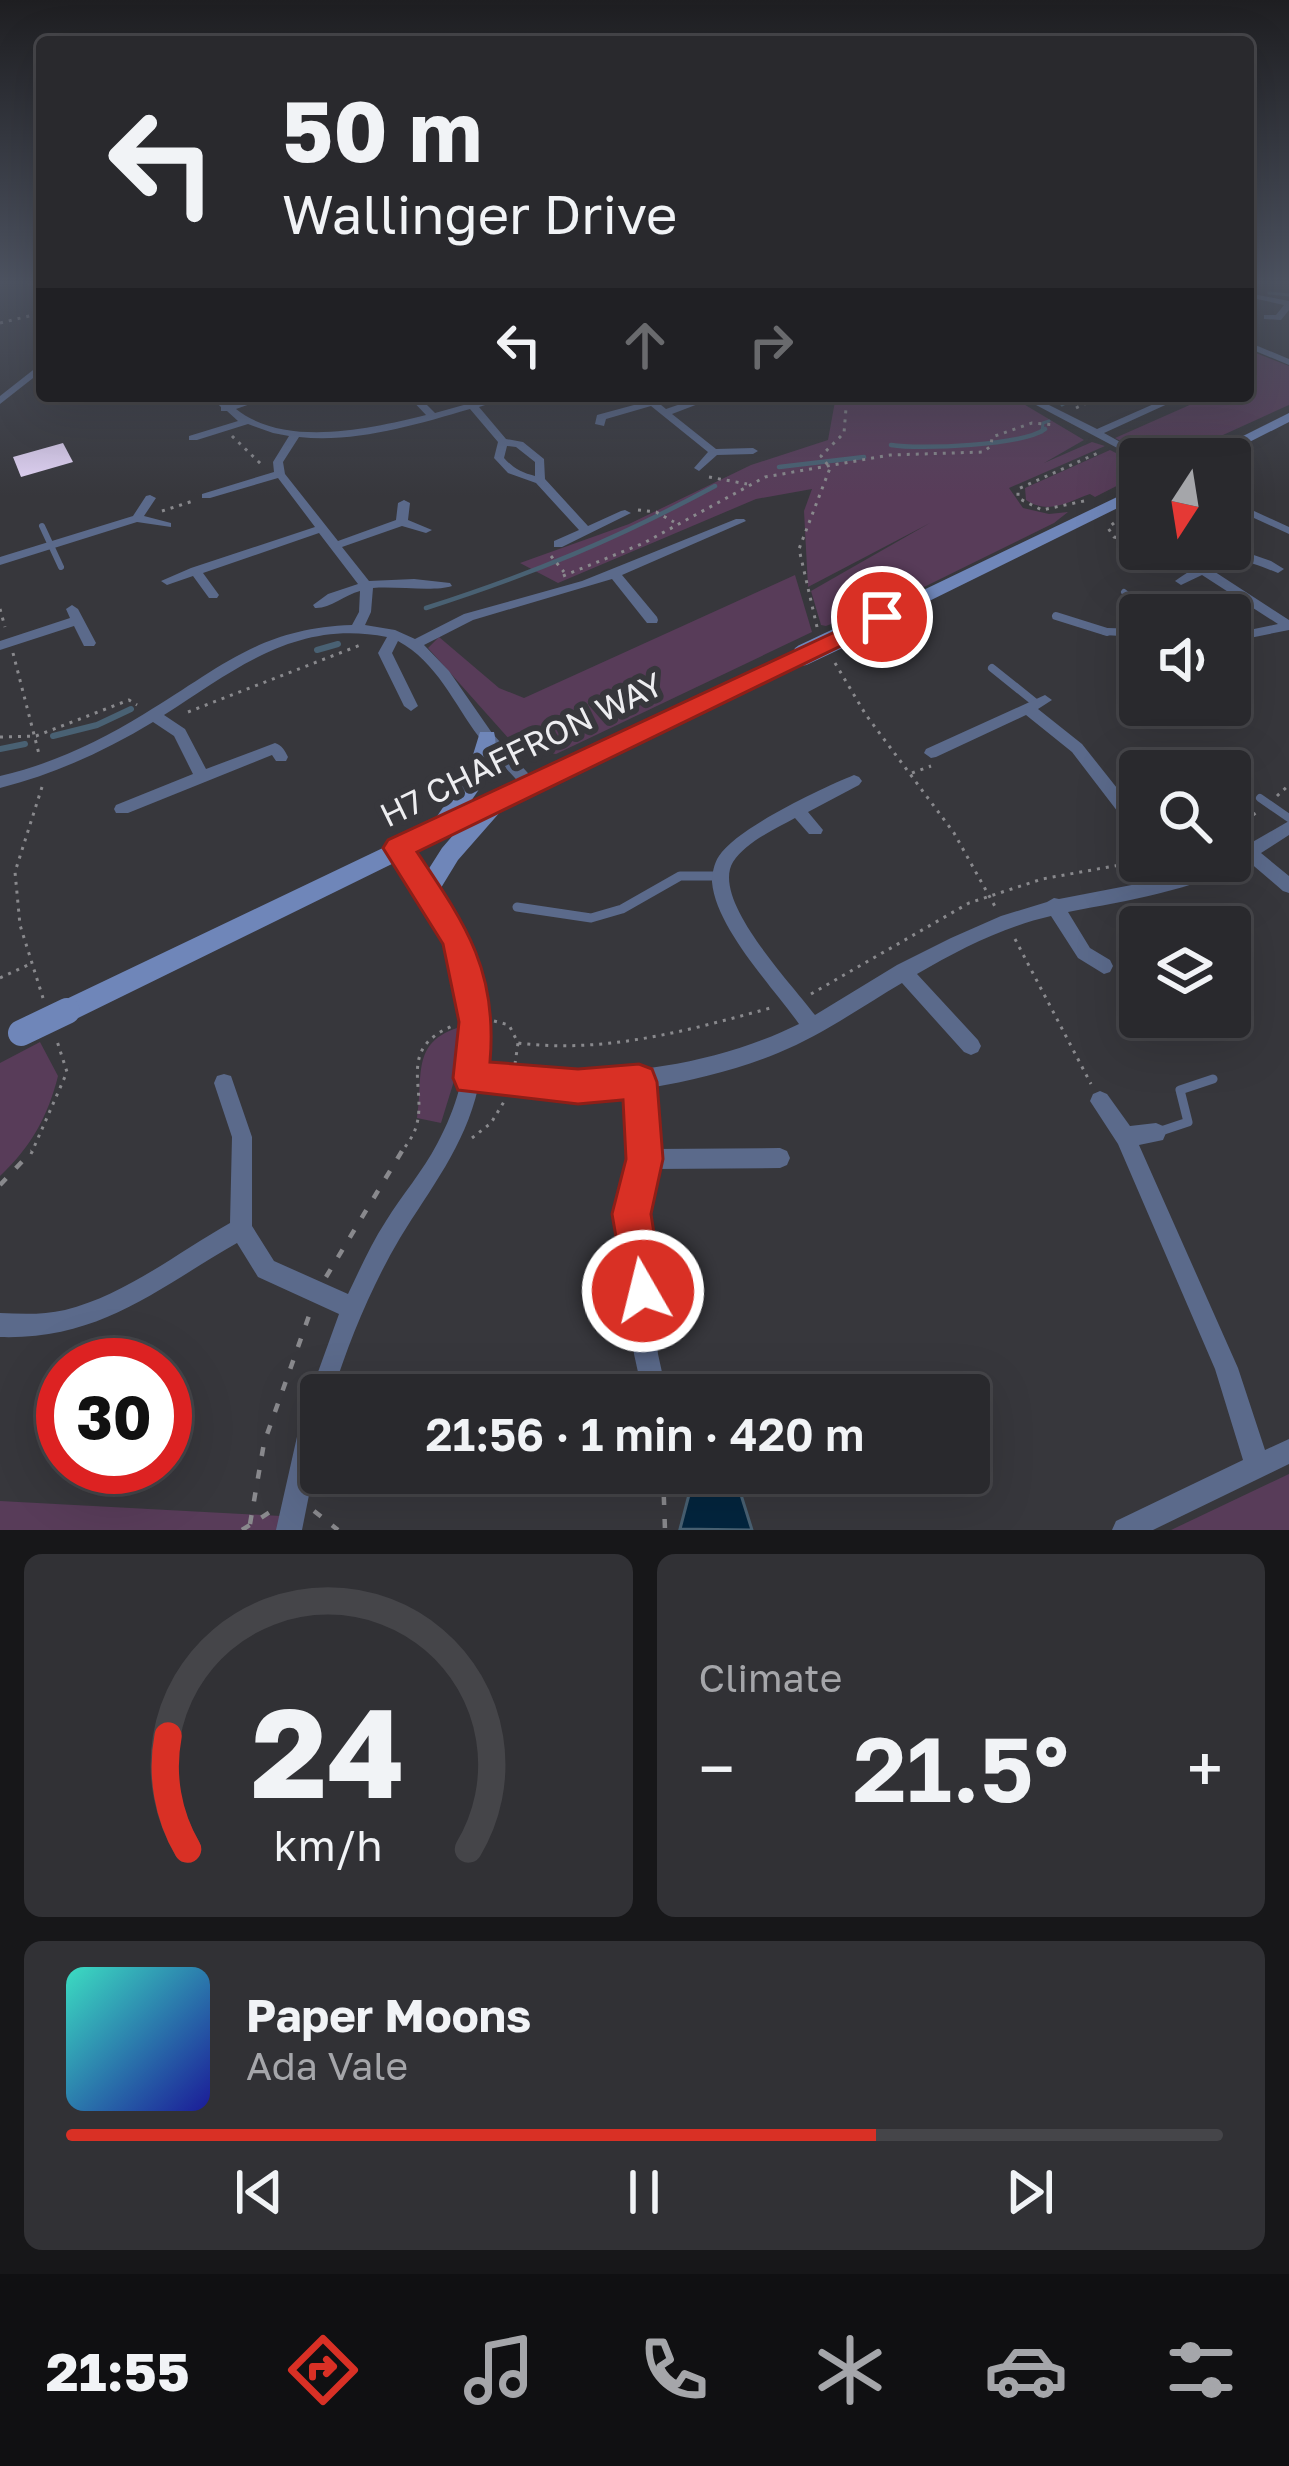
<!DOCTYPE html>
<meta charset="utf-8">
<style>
body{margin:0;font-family:"Golos Text",sans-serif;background:#313135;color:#f1f3f6;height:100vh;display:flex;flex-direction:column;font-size:45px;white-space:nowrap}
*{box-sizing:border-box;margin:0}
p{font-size:39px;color:#a5a6aa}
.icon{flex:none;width:66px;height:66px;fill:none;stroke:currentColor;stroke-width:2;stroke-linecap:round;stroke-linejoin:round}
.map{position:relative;height:1530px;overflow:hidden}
.panel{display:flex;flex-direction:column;gap:24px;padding:24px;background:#171719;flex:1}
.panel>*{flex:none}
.top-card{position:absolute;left:36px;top:36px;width:1218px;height:366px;border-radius:12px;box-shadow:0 12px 48px #0002,0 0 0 3px #454549;background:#29292d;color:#f1f3f6;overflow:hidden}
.needle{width:78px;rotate:192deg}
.fabs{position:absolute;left:1119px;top:438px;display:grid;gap:24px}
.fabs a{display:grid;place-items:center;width:132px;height:132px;border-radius:12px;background:#29292d;box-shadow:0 12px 48px #0002,0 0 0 3px #454549;font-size:60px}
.speed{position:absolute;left:36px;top:1338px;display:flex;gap:24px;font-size:60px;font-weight:700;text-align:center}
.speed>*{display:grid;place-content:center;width:156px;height:156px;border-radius:50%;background:#29292d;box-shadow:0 12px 48px #0002,0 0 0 3px #454549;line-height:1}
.speed .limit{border:18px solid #d22;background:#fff;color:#111}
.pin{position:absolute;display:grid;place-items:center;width:102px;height:102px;color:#fff;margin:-51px;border:6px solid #fff;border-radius:50%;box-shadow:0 3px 12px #0007}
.me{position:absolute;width:132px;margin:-66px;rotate:352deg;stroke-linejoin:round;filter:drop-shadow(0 0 9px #0008)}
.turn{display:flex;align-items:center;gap:42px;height:252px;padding:0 48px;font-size:54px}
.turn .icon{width:156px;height:156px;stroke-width:2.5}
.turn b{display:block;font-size:84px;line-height:102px}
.lanes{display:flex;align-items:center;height:114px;padding:0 48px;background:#0003;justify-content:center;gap:60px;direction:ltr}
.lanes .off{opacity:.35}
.big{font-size:90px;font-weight:600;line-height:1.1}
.panel .tile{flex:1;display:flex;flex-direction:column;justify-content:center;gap:18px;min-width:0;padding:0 42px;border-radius:18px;background:#313135}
.panel .dial{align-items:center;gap:0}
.dial svg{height:312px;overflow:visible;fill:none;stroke:#454549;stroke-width:7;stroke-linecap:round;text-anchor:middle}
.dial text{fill:#f1f3f6;stroke:none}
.song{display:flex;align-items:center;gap:36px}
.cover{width:144px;height:144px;border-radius:18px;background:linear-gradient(135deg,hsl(170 70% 55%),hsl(240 70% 35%))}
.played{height:12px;border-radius:6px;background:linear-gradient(90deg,#d93025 70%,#454549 70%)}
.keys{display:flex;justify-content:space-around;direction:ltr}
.heat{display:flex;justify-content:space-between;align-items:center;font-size:66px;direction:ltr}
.panel .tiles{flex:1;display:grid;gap:24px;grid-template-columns:1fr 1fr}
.tile:last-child{grid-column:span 2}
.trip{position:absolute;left:300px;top:1374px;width:690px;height:120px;border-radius:12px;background:#29292d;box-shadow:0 12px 48px #0002,0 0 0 3px #454549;font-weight:600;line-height:120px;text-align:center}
.menu{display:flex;height:192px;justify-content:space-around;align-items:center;background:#101012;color:#a5a6aa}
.menu .icon{width:84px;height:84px}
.menu .current{color:#d93025}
.menu b{font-size:54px;color:#f1f3f6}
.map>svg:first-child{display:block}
.green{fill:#583c59}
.water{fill:#03253e;stroke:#496173;stroke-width:3}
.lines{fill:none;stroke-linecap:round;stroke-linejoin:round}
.stream-far2{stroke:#496173;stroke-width:3}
.stream-far1{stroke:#496173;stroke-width:4.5}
.stream{stroke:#496173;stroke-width:6}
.building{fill:#e7d8fa}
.path-far1{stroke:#89898d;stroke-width:3;stroke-dasharray:3 6;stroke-linecap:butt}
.path{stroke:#89898d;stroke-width:4.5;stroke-dasharray:9 14;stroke-linecap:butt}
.lane-far2{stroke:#5b6a8b;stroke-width:6}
.lane-far1{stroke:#5b6a8b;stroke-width:8}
.lane{stroke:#5b6a8b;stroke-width:9}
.street{fill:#5b6a8b;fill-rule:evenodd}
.secondary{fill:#6f86b9;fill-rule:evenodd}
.secondary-bridge-far1{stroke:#6f86b9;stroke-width:21}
.secondary-bridge{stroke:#6f86b9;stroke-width:26}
.route{fill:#d93025;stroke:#8d1f18;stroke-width:3}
.labels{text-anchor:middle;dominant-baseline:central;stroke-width:12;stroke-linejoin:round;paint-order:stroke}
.street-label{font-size:33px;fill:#ededf0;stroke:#37373c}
</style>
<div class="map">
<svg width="1289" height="1530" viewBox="0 0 1289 1530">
<rect width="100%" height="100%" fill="#37373c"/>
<path class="green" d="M1248 350 1289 366V405L1170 459H1154L1115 438 1210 396H1248Z
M836 396H1010L1084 440 1044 463 1092 442 1105 446 1009 488 1023 508 1049 514 1068 512 1054 523 863 617 859 613 826 626 821 625 811 591 930 523 808 587 804 511 812 489 756 499 558 583 520 563 629 524 751 465 828 440Z
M1110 450 1140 465V474L1095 497 1090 494C1067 502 1049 515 1026 500L1025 488Z
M795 575 812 632 556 754 518 749 428 648 439 637 499 688 524 698Z
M460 1027 462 1055 441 1123 417 1118C424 1076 410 1042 460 1027Z
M40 1042 58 1076C48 1116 31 1147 0 1176V1063Z
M1289 1474V1530H1171Z
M0 1501 281 1516 278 1530H0Z"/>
<path class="water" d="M703 1473H741L737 1482 752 1530 680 1529 691 1487Z"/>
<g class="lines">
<path class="stream-far2" d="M1269 293 1289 295
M1062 405 1079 396
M1042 432 1043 423 1049 421"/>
<path class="stream-far1" d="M891 445C920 450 1024 445 1045 429
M779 467 864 457
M426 608C532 574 617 539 715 486"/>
<path class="stream" d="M317 650 338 644
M53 736 97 725 131 709
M0 749 25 744"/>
</g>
<path class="building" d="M63 443 73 462 21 477 13 457Z"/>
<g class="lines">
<path class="path-far1" d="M42 298 37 308 42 318
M0 323 42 313
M1248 327 1255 310
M1076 408 1101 396
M232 436 263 466
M709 477 747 484
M1084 501 1042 510 1018 498V489L1100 452
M638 510 656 512 674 522
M162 511 193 501
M1114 523 1108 528 1114 537 1140 543
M1166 549 1190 563
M551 556 564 572
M563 576 644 543 765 477 890 455 983 452 991 446 992 437 1032 423 1055 425
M0 609 5 627
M817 627 799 549 830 468 821 456 844 433 847 396
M13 653 39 754
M835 663 866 715 954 833 997 910
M188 712 363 644
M0 737 36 736 129 700 137 705
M912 773 931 766
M42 787 15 872 20 925 43 998
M1277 796 1289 785
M1230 829 1256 813
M1015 939 1091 1084
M0 978 30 964
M811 994 969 903 1042 879 1142 861
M494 1021 509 1025 518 1043C606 1054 690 1030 774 1007
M515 1064 518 1043
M472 1138 491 1123 505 1100
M31 1154 67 1072 57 1041
M400 1154C405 1147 412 1138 415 1130 430 1090 393 1049 455 1025"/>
<path class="path" d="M0 1185 32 1151
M326 1277 402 1151
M663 1473 665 1530
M314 1511 338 1530
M250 1524 264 1443 310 1313
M242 1530 270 1512"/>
<path class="lane-far2" d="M42 526 61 567
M1124 592 1153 615
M1056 616 1066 619"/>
<path class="lane-far1" d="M1056 616 1107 632
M992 668 1037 704
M1260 798 1289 818"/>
<path class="lane" d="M517 907 591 918 622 909 680 876H717
M1158 1132 1188 1122 1180 1090 1213 1079"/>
<path class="street" d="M11 282H42V286Z
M1248 293 1289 301V310L1281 320 1264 319V315H1276L1284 305 1248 297Z
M1248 342 1289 359V365L1248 348Z
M42 363V371L0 404V396Z
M209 396H220L230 404 258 396H273L236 409C285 448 370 429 426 415L408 396H418L435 413 496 396H512L479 407 506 439 523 442 544 459 545 479 588 526 621 511 625 510 631 513 562 547H554V541L579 530 536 483 508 473 494 458 498 442 470 409C415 425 356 443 299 437L283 462 285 474 338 541 396 520 398 503 404 500 410 503 408 520 432 530 426 533 402 526 342 547 369 581 414 579 450 583 452 586C434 592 397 586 373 588L371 612 365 625 395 630 415 639 464 614 582 581 736 519H744L746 521 622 575 657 617 658 620 657 623H647L612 579 473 620 424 645 449 671 492 733 535 781 538 785 535 789H525C510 772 493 756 479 737 454 704 437 662 398 641L392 653 418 706 411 711 404 706 378 653 387 637C296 619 236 669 164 715L185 729 206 769 275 743C282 745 285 751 288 757L286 761H276L272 755 128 813H116L114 809 116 805 193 774 174 736 153 722C105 751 55 774 0 788V776C52 764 98 742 144 714 219 669 259 628 352 625L359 612 360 591C345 595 329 609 315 608L313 605 328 594 358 584 319 533 203 573 219 595 217 598H209L193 576 167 585 161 581 191 568 315 527 278 478 210 498H202V494L274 472 273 462 289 436 273 433 248 424 197 440H189V436L238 421 227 411H221V407ZM507 446 516 447 535 462V476C522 473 513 468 504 458Z
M323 396 332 398 312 405 307 402Z
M639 396H650L666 409 704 396H719L672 414 716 449 753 448 758 451 753 454 717 455 699 471 694 468 708 452 651 406 606 419 604 426 595 424 597 415 645 402Z
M1019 396H1031L1097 429 1172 396H1185L1104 433 1151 459 1140 460Z
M788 398 801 400 803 402 798 405 785 403 783 401Z
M150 495 156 498 144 516 171 523V527L137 522 0 565V557L133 516 146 496Z
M1230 500 1289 527V534L1230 507Z
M1248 553 1271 561 1284 569 1278 573C1249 562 1242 555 1212 570L1289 620V630L1230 642V634L1278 624 1202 575 1181 585 1175 581C1196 566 1222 553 1248 553Z
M72 605 78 609 96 643 94 646H84L74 626 0 650V641L70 618 66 609Z
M1108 628 1140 629V637L1103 635 1101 632 1103 629Z
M1045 695 1052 700 1038 709 1082 744 1140 817V835L1134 833 1072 752 1026 715 936 757 931 758 924 753 926 749Z
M1174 705H1189L1203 722 1201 726H1191Z
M854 775 859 777 862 781 859 785 808 812 823 830 821 834H809L795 818C775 829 746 842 733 862 710 900 793 985 815 1015L897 965 951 938 1001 916 1047 902 1054 898 1059 899 1168 878 1157 861H1174L1184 874 1218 861H1230V855L1289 821V835L1261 853 1289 876V893L1283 891 1248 861C1191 891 1130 900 1068 912L1090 948 1110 960 1113 966 1110 972 1104 974 1078 958 1051 916C1003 927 960 949 917 974L978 1040 981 1046 978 1052 971 1055 964 1052 902 983C861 1007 822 1035 778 1053 736 1070 694 1080 649 1088L654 1149 780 1148 787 1151 790 1158 787 1165 780 1168 653 1169 642 1214 658 1354 667 1395H643L634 1354 620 1214 635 1159 630 1090 560 1093 478 1088C465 1146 430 1189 400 1238 371 1287 349 1341 332 1395H321V1435L302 1530H276L301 1419 339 1314 258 1277 237 1243C155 1290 100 1340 0 1337V1313C22 1314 43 1315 65 1310 125 1295 177 1253 230 1223L232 1137 214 1083 217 1076 224 1074 231 1076 252 1137V1226L274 1261 348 1294C360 1269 371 1244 386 1221 402 1195 423 1171 437 1144 496 1035 457 945 392 853L390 848 392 843 398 842 404 843C451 909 498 985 482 1070 591 1079 699 1073 799 1024 772 986 716 928 712 882 712 874 714 863 719 856 737 828 822 788 854 775Z
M1100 1091 1107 1094 1130 1126 1156 1123 1163 1126 1166 1133 1163 1140 1139 1145 1238 1368 1265 1450 1289 1439V1464L1153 1530H1112L1116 1521 1243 1460 1215 1369 1118 1144 1090 1101 1093 1094Z"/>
<path class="secondary" d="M1289 413V422L1216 459H1197Z
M1140 486V497L846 642 839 644 830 638 832 634Z
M803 649 812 655 810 659 501 811 458 860 436 896 428 899 420 896 416 889 442 848 455 833 76 1019 67 1023 58 1019 54 1011 58 1003 431 825 468 771 480 732H494C501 759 482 786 466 808Z"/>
<path class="secondary-bridge-far1" d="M803 655 839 638"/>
<path class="secondary-bridge" d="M21 1033 67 1011"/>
</g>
<linearGradient id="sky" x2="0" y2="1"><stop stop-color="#1e1e21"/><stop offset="0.57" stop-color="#4d5361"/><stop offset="1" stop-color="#4d5361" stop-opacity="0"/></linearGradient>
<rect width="1289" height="496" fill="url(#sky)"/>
<path class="route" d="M882 610 890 612V622L417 852C466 925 498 971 490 1062L578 1069 639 1064 652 1069 657 1082 663 1159 651 1214 663 1291 657 1305 643 1311 628 1305 612 1214 626 1159 623 1100 578 1104 458 1090 453 1078 459 1022 443 944 383 848 388 840Z"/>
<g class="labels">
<g class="street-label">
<text transform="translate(521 749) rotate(-26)">H7 CHAFFRON WAY</text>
</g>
</g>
</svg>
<div class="fabs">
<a><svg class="needle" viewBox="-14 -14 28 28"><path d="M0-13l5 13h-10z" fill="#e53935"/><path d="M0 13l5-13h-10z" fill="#a5a6aa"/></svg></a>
<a><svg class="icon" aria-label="sound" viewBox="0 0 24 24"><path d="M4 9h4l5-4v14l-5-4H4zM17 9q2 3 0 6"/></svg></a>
<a><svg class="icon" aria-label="search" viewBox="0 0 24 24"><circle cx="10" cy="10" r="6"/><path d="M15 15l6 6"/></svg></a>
<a><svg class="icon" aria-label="layers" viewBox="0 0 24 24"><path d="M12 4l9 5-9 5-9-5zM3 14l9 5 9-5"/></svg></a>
</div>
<div class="speed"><div class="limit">30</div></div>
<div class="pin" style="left:882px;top:617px;background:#d93025"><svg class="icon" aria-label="arrive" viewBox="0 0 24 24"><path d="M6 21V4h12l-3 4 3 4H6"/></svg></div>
<svg class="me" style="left:643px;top:1291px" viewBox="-20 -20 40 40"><circle r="17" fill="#d93025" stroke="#fff" stroke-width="3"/><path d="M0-11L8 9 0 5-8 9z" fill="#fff"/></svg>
<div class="trip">21:56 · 1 min · 420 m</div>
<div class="top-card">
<div class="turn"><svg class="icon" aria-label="left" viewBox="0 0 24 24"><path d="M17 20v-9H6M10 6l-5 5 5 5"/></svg><div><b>50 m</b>Wallinger Drive</div></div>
<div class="lanes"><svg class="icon" aria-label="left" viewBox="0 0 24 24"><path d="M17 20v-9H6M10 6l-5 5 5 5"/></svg><svg class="icon off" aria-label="ahead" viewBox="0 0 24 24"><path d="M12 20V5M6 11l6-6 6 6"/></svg><svg class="icon off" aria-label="right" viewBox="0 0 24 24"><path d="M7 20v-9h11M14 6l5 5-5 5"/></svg></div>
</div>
</div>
<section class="panel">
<div class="tiles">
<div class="tile dial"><svg viewBox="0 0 100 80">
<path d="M14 69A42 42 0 1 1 86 69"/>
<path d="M14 69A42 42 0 0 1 9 40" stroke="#d93025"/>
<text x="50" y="56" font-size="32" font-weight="700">24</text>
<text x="50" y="72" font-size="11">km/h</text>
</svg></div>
<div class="tile"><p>Climate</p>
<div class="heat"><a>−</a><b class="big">21.5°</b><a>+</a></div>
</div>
<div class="tile">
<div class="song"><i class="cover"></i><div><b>Paper Moons</b><p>Ada Vale</p></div></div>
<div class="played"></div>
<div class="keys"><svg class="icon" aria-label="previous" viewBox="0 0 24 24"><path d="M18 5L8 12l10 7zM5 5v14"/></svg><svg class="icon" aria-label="pause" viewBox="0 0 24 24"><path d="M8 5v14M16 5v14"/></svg><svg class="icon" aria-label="next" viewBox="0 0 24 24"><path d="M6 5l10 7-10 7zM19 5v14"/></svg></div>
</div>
</div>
</section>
<nav class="menu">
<b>21:55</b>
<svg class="icon current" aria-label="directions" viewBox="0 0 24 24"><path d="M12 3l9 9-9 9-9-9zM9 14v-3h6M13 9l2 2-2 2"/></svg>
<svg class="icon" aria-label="music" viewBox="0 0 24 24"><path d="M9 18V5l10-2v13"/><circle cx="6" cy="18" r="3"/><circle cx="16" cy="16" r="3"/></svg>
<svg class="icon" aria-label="phone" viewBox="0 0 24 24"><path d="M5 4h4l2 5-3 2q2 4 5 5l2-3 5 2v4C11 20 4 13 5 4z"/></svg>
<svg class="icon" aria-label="climate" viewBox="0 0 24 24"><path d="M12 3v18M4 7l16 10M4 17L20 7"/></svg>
<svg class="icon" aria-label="car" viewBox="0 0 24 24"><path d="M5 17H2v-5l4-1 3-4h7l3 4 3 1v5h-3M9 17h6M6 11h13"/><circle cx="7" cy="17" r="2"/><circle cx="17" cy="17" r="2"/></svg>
<svg class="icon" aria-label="filters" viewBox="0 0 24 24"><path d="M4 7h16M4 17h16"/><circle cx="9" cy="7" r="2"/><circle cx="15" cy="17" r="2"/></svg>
</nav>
